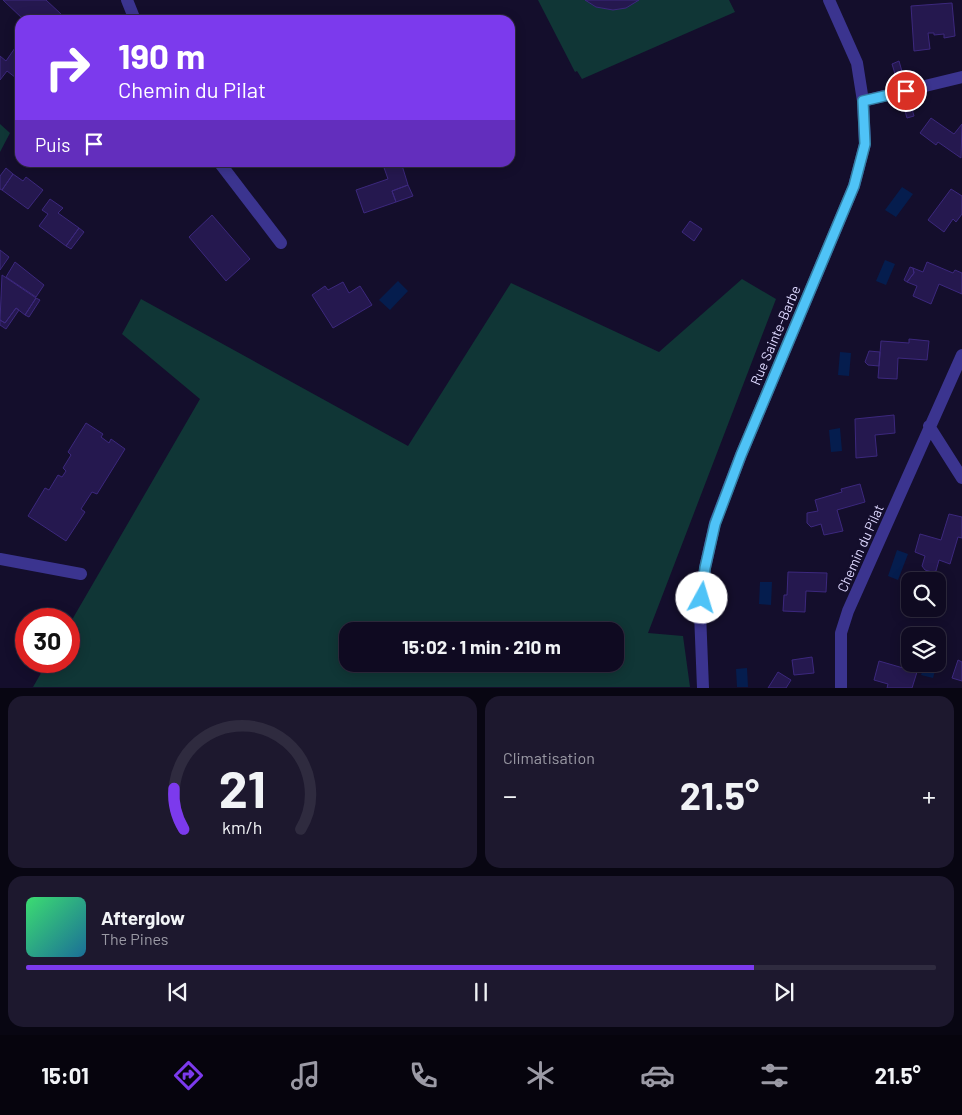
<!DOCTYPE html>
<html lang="fr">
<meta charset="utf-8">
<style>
body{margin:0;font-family:Barlow,sans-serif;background:#1d182e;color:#f1f3f6;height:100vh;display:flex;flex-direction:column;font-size:19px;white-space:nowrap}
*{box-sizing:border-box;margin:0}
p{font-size:16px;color:#9b9aa5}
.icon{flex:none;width:28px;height:28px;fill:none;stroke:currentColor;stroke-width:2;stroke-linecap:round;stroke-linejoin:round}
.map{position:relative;height:688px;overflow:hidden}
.details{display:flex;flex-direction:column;gap:8px;padding:8px;background:#080612;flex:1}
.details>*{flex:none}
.hud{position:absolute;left:15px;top:15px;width:500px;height:152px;border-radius:15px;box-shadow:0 2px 12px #0003,0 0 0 1px #2f2b3f;background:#7c3aed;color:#fff;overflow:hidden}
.fabs{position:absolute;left:901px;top:572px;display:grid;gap:10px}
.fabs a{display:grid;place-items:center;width:45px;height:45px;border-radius:10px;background:#0f0a21;box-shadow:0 2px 12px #0003,0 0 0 1px #2f2b3f;font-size:25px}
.speed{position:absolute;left:15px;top:608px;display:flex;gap:10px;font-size:25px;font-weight:700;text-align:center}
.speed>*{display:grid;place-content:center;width:65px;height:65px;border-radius:50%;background:#0f0a21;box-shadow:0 2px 12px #0003,0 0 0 1px #2f2b3f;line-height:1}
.speed .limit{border:8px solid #d22;background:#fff;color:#111}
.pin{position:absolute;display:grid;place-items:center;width:42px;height:42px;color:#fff;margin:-21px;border:2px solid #fff;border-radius:50%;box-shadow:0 1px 5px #0007}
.me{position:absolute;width:55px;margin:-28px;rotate:6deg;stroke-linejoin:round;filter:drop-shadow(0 0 4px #0008)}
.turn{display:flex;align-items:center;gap:18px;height:105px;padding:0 20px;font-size:22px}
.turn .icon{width:65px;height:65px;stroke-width:2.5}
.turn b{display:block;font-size:35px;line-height:42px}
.then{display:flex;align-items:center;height:48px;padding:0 20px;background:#0003;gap:10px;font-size:19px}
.big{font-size:38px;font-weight:700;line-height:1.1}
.details .widget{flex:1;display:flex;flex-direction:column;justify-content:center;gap:8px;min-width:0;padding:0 18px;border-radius:15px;background:#1d182e}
.details .dial{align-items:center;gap:0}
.dial svg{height:130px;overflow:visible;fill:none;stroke:#2f2b3f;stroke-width:7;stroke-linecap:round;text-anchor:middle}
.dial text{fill:#f1f3f6;stroke:none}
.song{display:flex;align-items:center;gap:15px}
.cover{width:60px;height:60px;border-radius:8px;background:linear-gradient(135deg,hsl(140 70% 55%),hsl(200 70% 35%))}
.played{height:5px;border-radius:2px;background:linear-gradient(90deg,#7c3aed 80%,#2f2b3f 80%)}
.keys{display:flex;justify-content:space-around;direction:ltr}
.heat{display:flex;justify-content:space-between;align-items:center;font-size:28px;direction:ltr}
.details .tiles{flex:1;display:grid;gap:8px;grid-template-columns:1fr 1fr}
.widget:last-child{grid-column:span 2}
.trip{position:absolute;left:339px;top:622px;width:285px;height:50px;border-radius:15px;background:#0f0a21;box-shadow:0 2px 12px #0003,0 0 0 1px #2f2b3f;font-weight:700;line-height:50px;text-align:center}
.tab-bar{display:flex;height:80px;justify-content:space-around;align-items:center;background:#06040d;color:#9b9aa5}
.tab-bar .icon{width:35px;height:35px}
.tab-bar .current{color:#7c3aed}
.tab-bar b{font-size:22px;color:#f1f3f6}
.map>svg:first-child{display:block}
.green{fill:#103636;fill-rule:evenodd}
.water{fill:#051d4e}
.building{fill:#25184f;stroke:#3c287d}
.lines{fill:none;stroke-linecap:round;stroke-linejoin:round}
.minor{stroke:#3b348f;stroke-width:12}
.route-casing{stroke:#337fa1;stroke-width:12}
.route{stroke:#4fc3f7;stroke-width:9}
.labels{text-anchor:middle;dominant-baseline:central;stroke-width:5;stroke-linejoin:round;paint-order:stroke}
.street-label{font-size:14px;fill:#ded8ff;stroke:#140e2c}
</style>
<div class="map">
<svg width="962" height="688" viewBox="0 0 962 688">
<rect width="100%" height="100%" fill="#140e2c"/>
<path class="green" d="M538 0H729L735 12 582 79 577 71 575 72Z
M0 124 10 133 0 152Z
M742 279 776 299 648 633 683 636 690 687H33L48 661H69V625L200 399 122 334 141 299 408 446 511 283 659 352ZM615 631V664H348V631Z"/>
<path class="water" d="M902 187 913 194 896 217 885 210Z
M885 260 895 264 886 285 876 281Z
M398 281 408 291 390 310 379 300Z
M840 352 851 353 849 376 838 375Z
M840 428 842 451 831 452 829 430Z
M897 550 908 554 898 580 888 576Z
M760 582H772L771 605 759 604Z
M925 664H937L933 678 921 675Z
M747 668 748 687H737L736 669Z"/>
<path class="building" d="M3 0H46L61 14 55 20H24Z
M585 0H639L626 8 613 10 596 7Z
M952 3 955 36 944 38V34L934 35V33H928L930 49 914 51 911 6Z
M17 45 20 48V81L7 71 0 80V56L6 61Z
M899 61 903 75 896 77 892 64Z
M910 102 914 116 907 118 903 104Z
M931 118 954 134 962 124 961 158 938 142 936 145 920 133Z
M382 162H401L408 185 392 191 396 202 364 213 356 190 388 179Z
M6 168 13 174 2 190 0 189V176Z
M13 174 23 181 26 177 43 190 28 209 2 190Z
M408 185 413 196 396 202 392 191Z
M951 189 962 196V214L956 222 953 219 944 232 928 220Z
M50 199 63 208 58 213 79 228 66 246 39 226 48 214 42 210Z
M212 215 250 259 226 281 189 237Z
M690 221 702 229 694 241 682 232Z
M79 228 84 232 71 249 66 246Z
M0 250 9 257 0 270Z
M15 262 44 285 36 297 6 277Z
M927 262 953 273 955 270 962 273V294L939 284 931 304 913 296 917 286 907 282 914 273 913 268 923 272Z
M910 267 913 268 914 273 907 282 904 280Z
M2 275 36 298 25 315 16 308 5 323 0 320Z
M343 282 349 293 360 286 372 305 333 328 312 295 325 286 328 290Z
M36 298 40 300 29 317 25 315Z
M16 308 19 310 6 329 0 325V320L5 323Z
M909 339 929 341 927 360 898 358 897 379 878 378 881 341 909 343Z
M869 351 880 352 879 366 868 365 865 362Z
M894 415 895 433 875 435 877 456 856 458 855 419Z
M86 423 103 434 101 437 109 443 111 439 125 449 97 494 92 492 81 509 85 512 66 541 28 516 45 488 49 490 58 475 62 477 66 471 63 468 71 455 68 452Z
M860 484 865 502 837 510 843 531 824 535 821 524 811 527 807 523V513L818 511 815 500 842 492 841 489Z
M949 514 962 517V538L958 537 950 564 939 560 936 571 932 572 925 570 922 566 925 556 915 552 920 534 941 540Z
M788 572 827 573 826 592 806 591 805 612 783 611 784 595H787Z
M812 657 814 673 794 675 792 660Z
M958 660 962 662V681L952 678Z
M879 661 917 672 912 688H887L888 684 874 680Z
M778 672 791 680 786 688H768Z"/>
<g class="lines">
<path class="minor" d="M127 0 135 20
M863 101 962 77
M219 162 281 243
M929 426 962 478
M0 559 81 574
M703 688 700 613 705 568 715 523 741 455 854 186 865 144 863 101 857 63 829 0
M841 688V633L848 611 962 355"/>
</g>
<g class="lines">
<g class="route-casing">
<path id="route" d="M702 598 705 568 715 524 741 455 854 186 865 144 863 101 906 91"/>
</g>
<use href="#route" class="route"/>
</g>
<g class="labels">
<g class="street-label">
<text transform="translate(775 335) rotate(-67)">Rue Sainte-Barbe</text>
<text transform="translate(860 548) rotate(-66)">Chemin du Pilat</text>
</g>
</g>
</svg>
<div class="fabs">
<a><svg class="icon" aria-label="search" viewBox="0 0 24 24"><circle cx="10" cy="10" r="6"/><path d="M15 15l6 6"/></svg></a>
<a><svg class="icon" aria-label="layers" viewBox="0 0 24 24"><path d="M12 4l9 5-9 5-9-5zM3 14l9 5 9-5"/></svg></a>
</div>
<div class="speed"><div class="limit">30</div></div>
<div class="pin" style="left:906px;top:91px;background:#d93025"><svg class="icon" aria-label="arrive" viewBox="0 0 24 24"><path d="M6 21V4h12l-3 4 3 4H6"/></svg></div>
<svg class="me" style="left:702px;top:598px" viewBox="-20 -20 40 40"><circle r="19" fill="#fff"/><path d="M0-13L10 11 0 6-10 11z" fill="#4fc3f7"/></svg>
<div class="trip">15:02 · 1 min · 210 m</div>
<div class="hud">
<div class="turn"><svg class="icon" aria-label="right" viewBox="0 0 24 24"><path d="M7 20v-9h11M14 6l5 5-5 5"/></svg><div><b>190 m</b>Chemin du Pilat</div></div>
<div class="then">Puis<svg class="icon" aria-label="arrive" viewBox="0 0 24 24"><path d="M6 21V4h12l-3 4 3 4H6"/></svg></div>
</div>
</div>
<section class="details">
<div class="tiles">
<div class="widget dial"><svg viewBox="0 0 100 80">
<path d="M14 69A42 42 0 1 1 86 69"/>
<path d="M14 69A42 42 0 0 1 8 44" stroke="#7c3aed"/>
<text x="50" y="56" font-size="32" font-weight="700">21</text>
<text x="50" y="72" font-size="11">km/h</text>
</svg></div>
<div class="widget"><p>Climatisation</p>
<div class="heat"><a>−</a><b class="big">21.5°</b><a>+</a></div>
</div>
<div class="widget">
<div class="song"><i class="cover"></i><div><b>Afterglow</b><p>The Pines</p></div></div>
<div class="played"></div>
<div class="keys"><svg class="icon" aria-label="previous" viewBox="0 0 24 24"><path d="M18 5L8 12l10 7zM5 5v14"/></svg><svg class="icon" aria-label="pause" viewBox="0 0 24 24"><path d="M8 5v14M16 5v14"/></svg><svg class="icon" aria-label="next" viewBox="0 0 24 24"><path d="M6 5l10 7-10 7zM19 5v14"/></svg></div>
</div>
</div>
</section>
<nav class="tab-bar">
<b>15:01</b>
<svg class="icon current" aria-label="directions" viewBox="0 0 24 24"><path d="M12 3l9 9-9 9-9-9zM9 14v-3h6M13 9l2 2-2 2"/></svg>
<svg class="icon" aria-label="music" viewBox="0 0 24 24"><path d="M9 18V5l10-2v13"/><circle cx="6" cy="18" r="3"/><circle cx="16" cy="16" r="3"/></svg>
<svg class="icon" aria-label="phone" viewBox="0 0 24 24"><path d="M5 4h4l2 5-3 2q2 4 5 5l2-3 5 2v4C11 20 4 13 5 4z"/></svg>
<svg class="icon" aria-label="climate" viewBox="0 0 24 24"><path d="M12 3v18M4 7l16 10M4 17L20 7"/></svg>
<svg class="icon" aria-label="car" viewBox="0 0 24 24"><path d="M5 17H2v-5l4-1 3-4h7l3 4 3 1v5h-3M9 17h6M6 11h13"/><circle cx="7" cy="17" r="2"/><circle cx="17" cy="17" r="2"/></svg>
<svg class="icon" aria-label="filters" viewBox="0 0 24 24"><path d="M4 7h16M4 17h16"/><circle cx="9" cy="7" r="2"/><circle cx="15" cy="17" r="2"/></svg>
<b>21.5°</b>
</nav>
